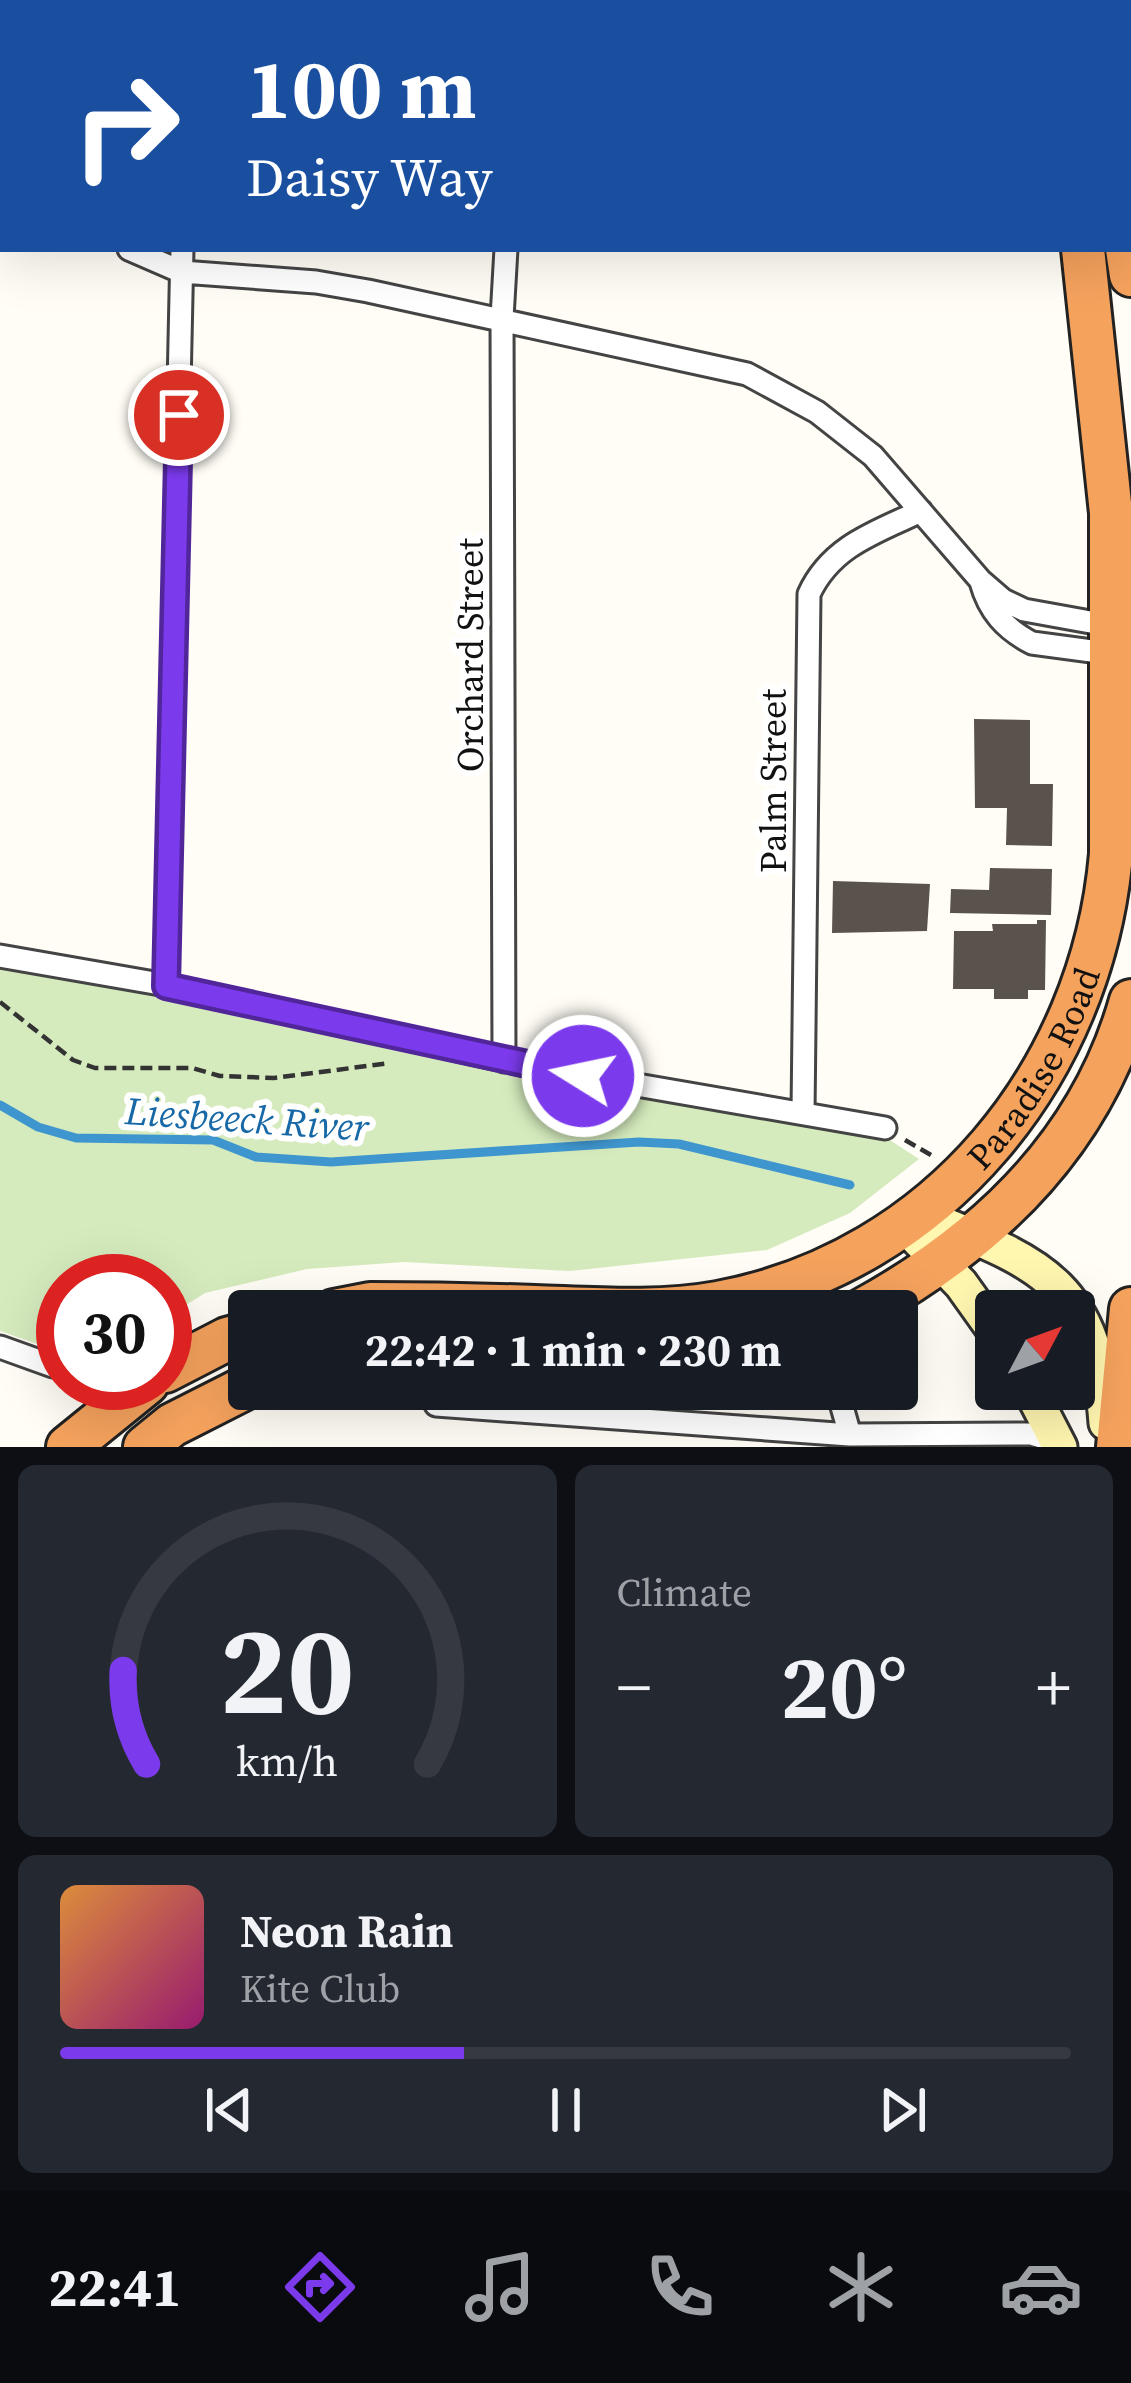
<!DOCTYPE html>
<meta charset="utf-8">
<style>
body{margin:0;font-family:"Source Serif 4",serif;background:#242831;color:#f1f3f6;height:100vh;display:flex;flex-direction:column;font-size:45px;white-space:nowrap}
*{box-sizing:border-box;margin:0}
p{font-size:39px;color:#9ea1a6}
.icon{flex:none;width:66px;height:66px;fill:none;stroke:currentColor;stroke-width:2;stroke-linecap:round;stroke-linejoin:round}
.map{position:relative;height:1447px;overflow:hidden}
.details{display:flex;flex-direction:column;gap:18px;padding:18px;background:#0d0f14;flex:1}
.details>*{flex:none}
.hud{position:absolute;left:0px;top:0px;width:1131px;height:252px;box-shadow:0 12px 48px #0002;background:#1a4fa0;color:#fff;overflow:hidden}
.needle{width:78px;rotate:49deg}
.controls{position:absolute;left:975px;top:1290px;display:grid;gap:24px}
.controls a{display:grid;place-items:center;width:120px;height:120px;border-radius:12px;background:#171b24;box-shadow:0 12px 48px #0002;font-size:60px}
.speed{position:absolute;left:36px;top:1254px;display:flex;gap:24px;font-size:60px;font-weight:700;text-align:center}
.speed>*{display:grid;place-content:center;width:156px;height:156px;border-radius:50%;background:#171b24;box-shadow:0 12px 48px #0002;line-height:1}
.speed .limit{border:18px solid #d22;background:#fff;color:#111}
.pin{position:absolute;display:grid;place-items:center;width:102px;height:102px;color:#fff;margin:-51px;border:6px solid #fff;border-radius:50%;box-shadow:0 3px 12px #0007}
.me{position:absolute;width:132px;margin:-66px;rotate:280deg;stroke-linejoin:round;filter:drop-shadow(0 0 9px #0008)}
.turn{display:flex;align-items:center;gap:42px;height:252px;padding:0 48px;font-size:54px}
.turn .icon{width:156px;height:156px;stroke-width:2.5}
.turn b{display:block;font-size:84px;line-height:102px}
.big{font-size:90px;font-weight:700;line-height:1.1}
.details .widget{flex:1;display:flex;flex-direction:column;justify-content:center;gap:18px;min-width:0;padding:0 42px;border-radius:18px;background:#242831}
.details .dial{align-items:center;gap:0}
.dial svg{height:312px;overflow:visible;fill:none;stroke:#363941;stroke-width:7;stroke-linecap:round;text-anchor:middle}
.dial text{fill:#f1f3f6;stroke:none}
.song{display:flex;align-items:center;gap:36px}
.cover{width:144px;height:144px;border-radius:18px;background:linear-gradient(135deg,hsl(30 70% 55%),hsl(320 70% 35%))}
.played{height:12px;border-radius:6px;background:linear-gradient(90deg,#7c3aed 40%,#363941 40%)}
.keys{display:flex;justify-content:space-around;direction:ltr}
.heat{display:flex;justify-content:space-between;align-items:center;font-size:66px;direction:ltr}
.details .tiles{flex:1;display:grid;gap:18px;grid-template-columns:1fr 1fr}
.widget:last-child{grid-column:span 2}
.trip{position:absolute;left:228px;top:1290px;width:690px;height:120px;border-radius:12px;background:#171b24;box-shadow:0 12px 48px #0002;font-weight:700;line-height:120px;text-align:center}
.tab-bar{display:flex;height:192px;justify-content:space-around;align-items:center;background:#090b0e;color:#9ea1a6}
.tab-bar .icon{width:84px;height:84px}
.tab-bar .current{color:#7c3aed}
.tab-bar b{font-size:54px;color:#f1f3f6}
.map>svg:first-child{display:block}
.green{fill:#d5ebbd}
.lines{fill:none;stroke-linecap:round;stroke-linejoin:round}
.stream{stroke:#3f96cf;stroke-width:9}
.building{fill:#5a524d}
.street-casing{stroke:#444;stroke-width:27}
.secondary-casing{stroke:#333;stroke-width:39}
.highway-casing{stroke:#222;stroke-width:48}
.path{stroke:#333;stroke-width:4.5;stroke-dasharray:12 6;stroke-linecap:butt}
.street{stroke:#fff;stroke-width:21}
.secondary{stroke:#fff6b0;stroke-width:33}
.highway{stroke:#f5a25d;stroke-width:42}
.route-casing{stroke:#51269a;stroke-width:30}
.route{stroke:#7c3aed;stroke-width:21}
.labels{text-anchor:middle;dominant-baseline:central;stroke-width:12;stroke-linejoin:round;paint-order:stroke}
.street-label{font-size:36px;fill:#111;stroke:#fff}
.water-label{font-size:39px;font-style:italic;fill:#1768a6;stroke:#fff}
</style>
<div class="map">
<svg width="1131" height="1447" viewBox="0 0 1131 1447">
<rect width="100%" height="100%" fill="#fffdf5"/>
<path class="green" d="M0 966 166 994 882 1135 919 1159 850 1213 767 1250 570 1271 404 1262 307 1269 205 1293 165 1318V1281H63V1353L0 1331Z"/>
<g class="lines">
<path class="stream" d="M0 1105 38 1127 76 1138 213 1140 256 1157 331 1162 639 1142 679 1144 850 1185"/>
</g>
<path class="building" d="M974 719 1030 720V784H1053L1052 846 1006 845 1007 808H975Z
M990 868 1052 869 1051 915 950 913 951 889 989 890Z
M833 881 930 884 927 931 832 933Z
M1037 920H1046L1045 990H1028V999H994V989H953L954 931H993L992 924H1037Z"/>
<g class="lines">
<g class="street-casing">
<path id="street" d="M180 0V3
M517 3V0
M0 202H3
M129 249 182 272 316 282 368 291 747 374 817 412 873 456 981 581 1003 600 1024 610 1118 627
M981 582C989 611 1005 629 1032 643L1114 654
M0 956 166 985 539 1068 885 1128
M166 985 182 249
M504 1061 502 318 506 249
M803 1113 809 594C831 546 876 532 921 511
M0 1347 53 1366
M837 1389 850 1435
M436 1405 850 1435 1031 1434 1058 1442"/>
</g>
<g class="secondary-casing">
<path id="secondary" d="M916 1213C1038 1263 1095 1278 1106 1423
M902 1223 961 1284 996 1333
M1030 1389 1060 1447"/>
</g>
<g class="highway-casing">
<g id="highway">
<path d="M1038 0 1039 3"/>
<path d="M1083 0 1084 3"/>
<path d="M1127 249 1131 275"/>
<path id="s1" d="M334 1311 370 1304C425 1304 480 1305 535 1307 595 1309 658 1314 718 1303 938 1262 1092 1073 1111 854V513L1083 249"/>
<path d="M861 1311C987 1242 1091 1143 1131 1001"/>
<path d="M165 1371 227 1339 249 1333"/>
<path d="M68 1447 147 1383"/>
<path d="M145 1447 172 1425 249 1386"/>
<path d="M1118 1447 1131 1309"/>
</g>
</g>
<path class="path" d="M0 1002 73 1060 95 1068H192L220 1076 274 1078 390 1063
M905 1140 931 1155"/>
<use href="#street" class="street"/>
<use href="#secondary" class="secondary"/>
<use href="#highway" class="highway"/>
</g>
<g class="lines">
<g class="route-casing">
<path id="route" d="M179 415 166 986 583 1076"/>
</g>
<use href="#route" class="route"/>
</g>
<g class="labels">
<g class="street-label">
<text transform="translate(470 655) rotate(-90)">Orchard Street</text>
<text transform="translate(773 781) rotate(-90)">Palm Street</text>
<text stroke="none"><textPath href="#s1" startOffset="795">Paradise Road</textPath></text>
</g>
<g class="water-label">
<text transform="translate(247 1119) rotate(4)">Liesbeeck River</text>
</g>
</g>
</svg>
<div class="controls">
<a><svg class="needle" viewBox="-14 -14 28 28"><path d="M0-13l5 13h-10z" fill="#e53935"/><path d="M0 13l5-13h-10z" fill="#9ea1a6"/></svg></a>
</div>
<div class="speed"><div class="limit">30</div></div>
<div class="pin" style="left:179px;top:415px;background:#d93025"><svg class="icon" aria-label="arrive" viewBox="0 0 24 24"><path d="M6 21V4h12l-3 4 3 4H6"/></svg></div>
<svg class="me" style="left:583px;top:1076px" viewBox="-20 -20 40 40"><circle r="17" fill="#7c3aed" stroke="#fff" stroke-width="3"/><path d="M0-11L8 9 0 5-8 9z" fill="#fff"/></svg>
<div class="trip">22:42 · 1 min · 230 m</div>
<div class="hud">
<div class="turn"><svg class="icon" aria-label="right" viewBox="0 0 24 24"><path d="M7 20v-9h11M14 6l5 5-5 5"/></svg><div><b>100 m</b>Daisy Way</div></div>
</div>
</div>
<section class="details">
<div class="tiles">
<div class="widget dial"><svg viewBox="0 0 100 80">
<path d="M14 69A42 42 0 1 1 86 69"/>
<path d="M14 69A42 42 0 0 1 8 45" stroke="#7c3aed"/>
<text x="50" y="56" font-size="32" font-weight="700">20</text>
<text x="50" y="72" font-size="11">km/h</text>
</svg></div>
<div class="widget"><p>Climate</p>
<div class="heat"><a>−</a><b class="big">20°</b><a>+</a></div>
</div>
<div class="widget">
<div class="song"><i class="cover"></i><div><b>Neon Rain</b><p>Kite Club</p></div></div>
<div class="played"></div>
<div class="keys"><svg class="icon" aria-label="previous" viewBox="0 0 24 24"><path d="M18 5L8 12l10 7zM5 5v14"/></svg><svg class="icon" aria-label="pause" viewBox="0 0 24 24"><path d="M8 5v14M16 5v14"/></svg><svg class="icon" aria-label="next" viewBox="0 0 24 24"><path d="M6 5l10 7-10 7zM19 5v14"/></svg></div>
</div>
</div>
</section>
<nav class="tab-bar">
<b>22:41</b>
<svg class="icon current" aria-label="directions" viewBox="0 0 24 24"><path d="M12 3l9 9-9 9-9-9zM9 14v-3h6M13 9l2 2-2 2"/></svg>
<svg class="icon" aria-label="music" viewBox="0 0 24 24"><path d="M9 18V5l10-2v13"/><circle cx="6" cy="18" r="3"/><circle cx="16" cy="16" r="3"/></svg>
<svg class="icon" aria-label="phone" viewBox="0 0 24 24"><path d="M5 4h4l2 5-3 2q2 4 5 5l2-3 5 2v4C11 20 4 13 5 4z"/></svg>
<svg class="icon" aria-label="climate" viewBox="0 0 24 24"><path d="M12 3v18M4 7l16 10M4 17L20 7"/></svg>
<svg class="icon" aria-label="car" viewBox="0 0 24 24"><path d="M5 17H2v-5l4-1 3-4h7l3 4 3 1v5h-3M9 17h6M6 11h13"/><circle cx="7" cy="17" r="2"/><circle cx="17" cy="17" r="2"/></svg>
</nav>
